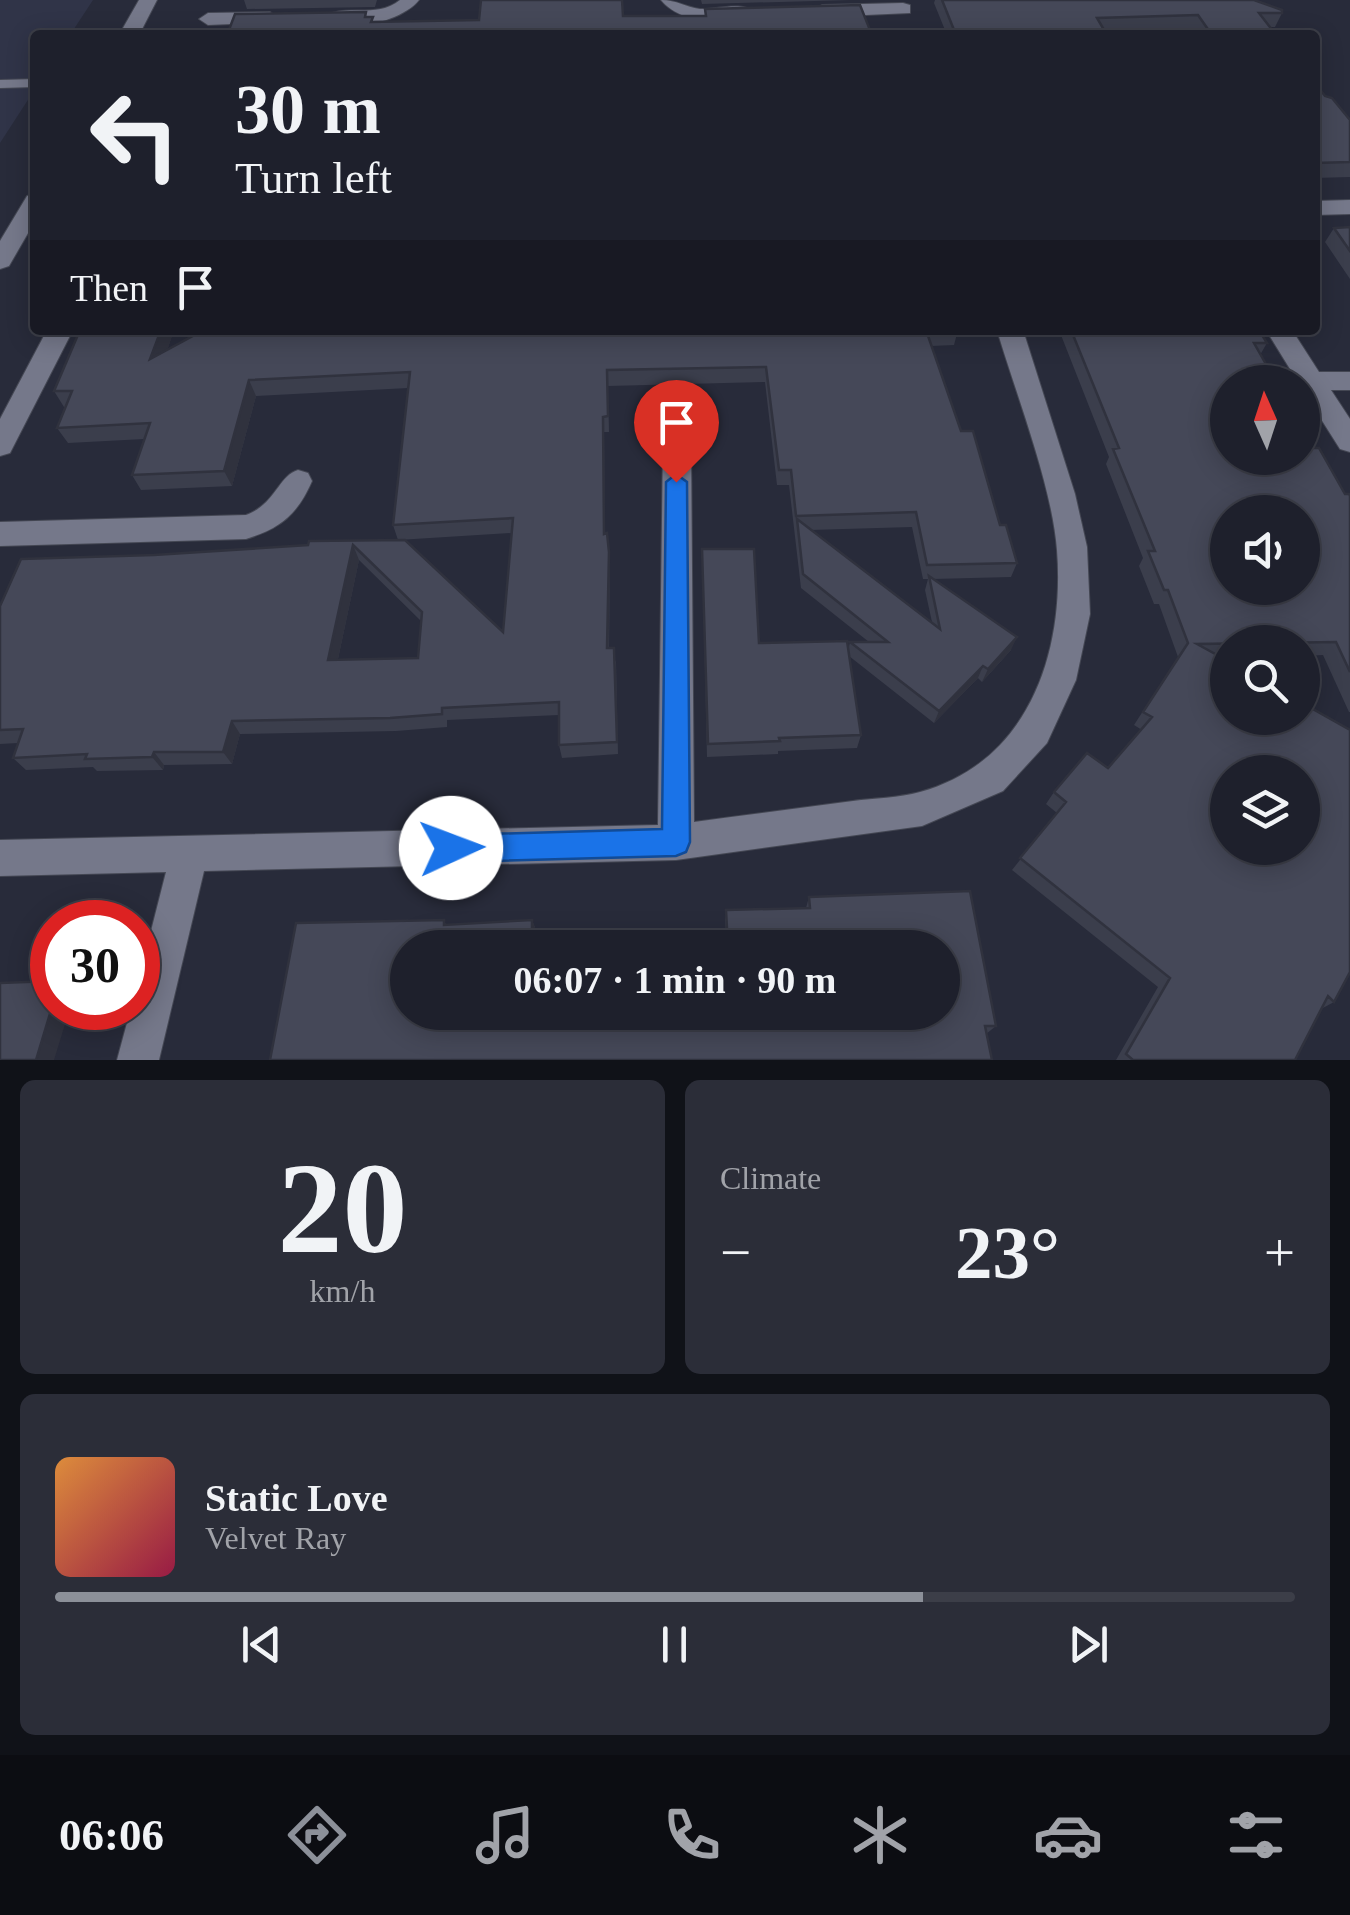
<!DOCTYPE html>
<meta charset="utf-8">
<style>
body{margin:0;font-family:"Times New Roman",serif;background:#2b2d38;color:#f1f3f6;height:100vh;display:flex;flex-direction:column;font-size:38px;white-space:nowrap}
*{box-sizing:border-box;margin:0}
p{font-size:32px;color:#a1a3a9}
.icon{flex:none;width:55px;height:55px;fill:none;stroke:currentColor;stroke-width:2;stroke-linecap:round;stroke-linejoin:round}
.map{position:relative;height:1060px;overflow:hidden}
.details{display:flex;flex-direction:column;gap:20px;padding:20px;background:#101218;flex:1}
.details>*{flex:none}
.guide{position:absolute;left:30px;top:30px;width:1290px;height:305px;border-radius:10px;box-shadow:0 5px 25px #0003,0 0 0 2px #3c3e48;background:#1e202c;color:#f1f3f6;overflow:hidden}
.needle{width:65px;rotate:357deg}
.tools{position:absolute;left:1210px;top:365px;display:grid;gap:20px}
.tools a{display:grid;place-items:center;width:110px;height:110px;border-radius:50%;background:#1e202c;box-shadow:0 5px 25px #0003,0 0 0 2px #3c3e48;font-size:50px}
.speed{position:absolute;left:30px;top:900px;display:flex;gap:20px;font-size:50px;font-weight:700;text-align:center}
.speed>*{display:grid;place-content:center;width:130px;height:130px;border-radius:50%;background:#1e202c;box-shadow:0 5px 25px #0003,0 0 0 2px #3c3e48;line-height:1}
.speed .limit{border:15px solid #d22;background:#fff;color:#111}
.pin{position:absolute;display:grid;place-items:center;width:85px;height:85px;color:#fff;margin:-102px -42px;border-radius:50% 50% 50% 0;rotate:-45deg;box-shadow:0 0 10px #0007}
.pin .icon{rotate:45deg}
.me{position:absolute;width:110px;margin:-55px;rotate:88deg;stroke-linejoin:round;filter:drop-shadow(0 0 8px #0008)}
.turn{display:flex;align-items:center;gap:35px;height:210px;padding:0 40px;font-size:45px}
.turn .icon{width:130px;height:130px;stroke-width:2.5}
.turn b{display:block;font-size:70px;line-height:85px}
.then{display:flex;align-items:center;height:95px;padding:0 40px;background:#0003;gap:20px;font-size:38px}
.big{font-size:75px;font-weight:700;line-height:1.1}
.details .card{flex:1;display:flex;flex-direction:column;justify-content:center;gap:15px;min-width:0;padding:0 35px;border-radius:15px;background:#2b2d38}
.details .dial{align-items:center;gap:0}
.dial b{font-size:130px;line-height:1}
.song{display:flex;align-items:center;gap:30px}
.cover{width:120px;height:120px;border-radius:15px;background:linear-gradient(135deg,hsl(30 70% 55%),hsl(340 70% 35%))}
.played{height:10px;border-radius:5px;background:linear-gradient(90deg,#8c9099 70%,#3c3e48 70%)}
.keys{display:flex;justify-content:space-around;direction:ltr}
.heat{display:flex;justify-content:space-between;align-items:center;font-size:55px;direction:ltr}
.details .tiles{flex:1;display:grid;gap:20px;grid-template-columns:1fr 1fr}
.card:last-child{grid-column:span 2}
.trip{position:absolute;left:390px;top:930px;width:570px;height:100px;border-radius:50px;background:#1e202c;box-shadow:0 5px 25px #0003,0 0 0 2px #3c3e48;font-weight:700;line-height:100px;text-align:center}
.menu{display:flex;height:160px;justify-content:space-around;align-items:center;background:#0c0d12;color:#a1a3a9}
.menu .icon{width:70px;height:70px}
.menu .on{color:#8c9099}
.menu b{font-size:45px;color:#f1f3f6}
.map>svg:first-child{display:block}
.built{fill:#303448}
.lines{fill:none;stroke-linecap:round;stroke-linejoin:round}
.service-casing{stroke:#444753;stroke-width:2}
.minor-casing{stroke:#444753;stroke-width:2}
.service{fill:#75788a;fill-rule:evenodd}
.minor{fill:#75788a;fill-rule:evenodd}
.wall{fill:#3b3e4c;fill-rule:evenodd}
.shaded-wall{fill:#30323e}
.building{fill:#454858;stroke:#30323e;stroke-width:2.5;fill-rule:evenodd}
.route{fill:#1a73e8;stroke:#114b97;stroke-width:2.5}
</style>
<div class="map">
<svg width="1350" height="1060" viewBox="0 0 1350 1060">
<rect width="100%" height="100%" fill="#282b3a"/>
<path class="built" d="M0 0H93L70 35H35V89L0 143Z"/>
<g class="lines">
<g class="service-casing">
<path id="service" d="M35 79V87L0 88V80Z"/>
</g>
<g class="minor-casing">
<path id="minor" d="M139 0H157L139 35H119Z
M400 0H419C402 22 344 35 322 18 343 2 376 20 400 0Z
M661 0C677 0 685 7 700 9 717 10 741 1 755 12 732 30 679 23 661 0Z
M903 3 910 5V13L822 17 813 11 822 5Z
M270 12 279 18 277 22 208 25 199 19 208 13Z
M35 194V221L9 266 0 269V241L27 196Z
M1350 200V214L1315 215V201Z
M47 330H73L10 453 0 456V419Z
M997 330H1023L1075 494 1087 547 1090 614 1076 680 1047 743 1003 791 922 826 676 860 204 871 159 1060H117L131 1008H138V982L166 872 0 876V840L658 825 663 442 667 435 677 432 687 435 691 442 694 822C747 815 800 808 853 801 874 798 899 798 920 792 1029 762 1065 652 1057 550 1052 485 1016 394 997 330Z
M1266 330H1292L1319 372H1350V390H1331L1350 419V452L1340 449 1302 389V382H1298Z
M298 470 308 473 312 481C297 515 281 528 246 539L0 546V522L246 515C276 504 278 476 298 470Z"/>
</g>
<use href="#service" class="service"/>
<use href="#minor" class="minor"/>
</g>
<path class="wall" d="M244 0H377L375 7 247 9Z
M701 0H851L702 4Z
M935 0H942L1282 13 1275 27H1270L1276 35H1197L1193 30 1105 32 1107 35H947L934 3Z
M1315 83 1325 96 1350 120V177L1315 178Z
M1350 227V279L1325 242 1334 228Z
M80 330H174L167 350 958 330 954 345 931 346 961 431 1017 563 1011 577 933 579 1011 650 982 682 978 678 934 723 849 656 861 735 857 748 778 751V754L707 757 702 549 759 643 848 651 850 642H869L801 588 789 485H777L765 382 608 386 609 432H604L605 534 607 533 610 566 609 648 616 662 618 754 562 758 559 745V715L447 720V727L396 731 240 734 232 764 164 765 163 770 97 771 93 767 26 770 13 758 18 743 0 744V606L154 555 405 540 503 632 512 533 398 540 393 525 408 388 256 396 232 486 141 490 132 475 144 439 68 443 57 428 66 407H64L54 391ZM912 527 923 579H928L925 590 932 622 810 530ZM359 560 421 621 418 658 338 659Z
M1059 330H1259L1267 343 1260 355 1275 380 1273 382H1228V458L1350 496V712H1349L1323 655 1302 656V642H1228V657H1221L1334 1002 1321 1009 1295 1060H1116L1158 987 1012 870 1057 813 1046 804 1054 792 1108 768 1142 730 1134 725 1178 657 1159 604H1154L1139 566 1143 558 1106 464 1109 457Z
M970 891 996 1026 986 1034 992 1060H270L296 923 444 920 446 925 532 920 536 930 535 945 623 943 624 948H408V1012H942V948H727L725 920 726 910 806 908 809 897Z"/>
<path class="shaded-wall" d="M161 330H174L159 375 150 359Z
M249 380 256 396 232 486 224 471Z
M353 545 359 560 335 673 328 660Z
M609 552 610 566 608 662 607 648Z
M1017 637 1011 650 982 682 988 669Z
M983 666 978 678 934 723 939 711Z
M232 721 240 734 232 764 223 752Z
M154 752 164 765 163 770 152 757Z
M532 920 536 930 535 948 532 945Z
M52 1007 70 1008 54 1060H36Z"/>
<path class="building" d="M481 0H622L623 16H706L705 9 860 5 872 35H227L235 14 366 12 365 17H373L371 22 479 20Z
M942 0H1254L1282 10V13H1259L1276 35H1212L1198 15 1097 18 1107 35H956Z
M1315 83 1325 96 1332 98 1350 120V162L1315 163Z
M1350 227V251L1334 228Z
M80 330H161L150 359 204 330H935H926L961 431H973L1000 525H1006L1017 563 927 565 916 512 796 516 791 470H779L766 367 607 370 608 416 603 417 604 534 607 533 609 552 607 648H614L617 742 559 745V702L442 708V714L390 718 232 721 223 752H154L152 757 85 759 87 754 13 758 23 729 0 730V606L21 559 154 555 308 545 309 541 405 540 503 632 513 518 393 525 410 372 249 380 224 471 132 475 150 423 57 428 72 391H54ZM353 545 422 612 418 658 328 660Z
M1071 330H1259L1267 343H1254L1275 380 1255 381 1256 382H1228V458H1302V448H1319L1345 494H1349L1350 496V672L1336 642 1197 644 1228 661V718H1302V703L1350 730V972L1334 1002 1328 996 1295 1060H1133L1126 1054 1170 978 1020 858 1066 802 1054 792 1087 753 1108 768 1152 717 1143 712 1188 643 1168 590H1164L1148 551H1155L1113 449 1119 448ZM1228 512H1302V588H1228ZM1228 772H1302V848H1228Z
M797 519 940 629 929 576 1017 637 988 669 983 666 939 711 850 642H888L803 574Z
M702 549H754L759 643 847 641 861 735 779 738 780 741 708 744Z
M970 891 996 1026H985L992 1060H270L296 923 444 920V925L532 920V945L623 943V948H408V1012H942V948H728L726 910 810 908 809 897Z
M52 981V1007L36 1060H0V983Z"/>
<path class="route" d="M676 474 687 482 690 842 686 852 676 856 451 862 441 858 437 848 441 839 451 835 662 829 666 482Z"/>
</svg>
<div class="tools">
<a><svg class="needle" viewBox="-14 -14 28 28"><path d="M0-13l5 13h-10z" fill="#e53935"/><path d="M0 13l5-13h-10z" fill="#a1a3a9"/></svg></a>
<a><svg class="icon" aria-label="sound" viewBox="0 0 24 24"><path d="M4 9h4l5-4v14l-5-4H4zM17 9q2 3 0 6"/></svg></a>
<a><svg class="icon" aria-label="search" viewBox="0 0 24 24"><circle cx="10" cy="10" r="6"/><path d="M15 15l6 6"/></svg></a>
<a><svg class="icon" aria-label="layers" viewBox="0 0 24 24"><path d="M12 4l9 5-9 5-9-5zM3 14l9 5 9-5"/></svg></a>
</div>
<div class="speed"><div class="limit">30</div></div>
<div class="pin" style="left:676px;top:482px;background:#d93025"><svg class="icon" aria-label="arrive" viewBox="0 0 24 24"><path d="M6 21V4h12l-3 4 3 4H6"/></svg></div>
<svg class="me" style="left:451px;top:848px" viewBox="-20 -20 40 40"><circle r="19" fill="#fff"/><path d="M0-13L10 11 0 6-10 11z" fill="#1a73e8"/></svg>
<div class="trip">06:07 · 1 min · 90 m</div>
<div class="guide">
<div class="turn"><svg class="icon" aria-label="left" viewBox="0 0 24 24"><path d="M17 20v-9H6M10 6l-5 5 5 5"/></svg><div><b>30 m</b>Turn left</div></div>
<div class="then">Then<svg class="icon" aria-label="arrive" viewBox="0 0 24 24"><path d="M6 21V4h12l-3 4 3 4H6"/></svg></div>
</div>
</div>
<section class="details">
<div class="tiles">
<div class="card dial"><b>20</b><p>km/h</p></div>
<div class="card"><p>Climate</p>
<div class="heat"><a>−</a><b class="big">23°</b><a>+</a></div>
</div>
<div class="card">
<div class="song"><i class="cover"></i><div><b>Static Love</b><p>Velvet Ray</p></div></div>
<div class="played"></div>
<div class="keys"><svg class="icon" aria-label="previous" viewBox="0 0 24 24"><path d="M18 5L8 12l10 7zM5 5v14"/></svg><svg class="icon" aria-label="pause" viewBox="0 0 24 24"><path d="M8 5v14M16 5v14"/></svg><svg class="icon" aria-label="next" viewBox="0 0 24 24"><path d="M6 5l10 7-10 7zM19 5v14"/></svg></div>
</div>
</div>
</section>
<nav class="menu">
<b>06:06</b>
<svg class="icon on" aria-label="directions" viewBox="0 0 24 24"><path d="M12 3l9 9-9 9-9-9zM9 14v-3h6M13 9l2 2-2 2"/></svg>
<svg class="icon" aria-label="music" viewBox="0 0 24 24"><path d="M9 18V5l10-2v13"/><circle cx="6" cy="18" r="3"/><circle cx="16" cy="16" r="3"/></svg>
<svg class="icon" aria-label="phone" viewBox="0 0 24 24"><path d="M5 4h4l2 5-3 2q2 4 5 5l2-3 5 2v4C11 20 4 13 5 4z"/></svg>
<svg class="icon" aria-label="climate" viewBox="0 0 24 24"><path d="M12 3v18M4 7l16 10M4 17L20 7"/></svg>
<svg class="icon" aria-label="car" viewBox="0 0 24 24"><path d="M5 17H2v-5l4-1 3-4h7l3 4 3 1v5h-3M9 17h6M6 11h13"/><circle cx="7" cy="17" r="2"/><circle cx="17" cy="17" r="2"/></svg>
<svg class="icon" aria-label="filters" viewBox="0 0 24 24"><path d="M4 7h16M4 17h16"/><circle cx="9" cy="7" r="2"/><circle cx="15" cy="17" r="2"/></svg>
</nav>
